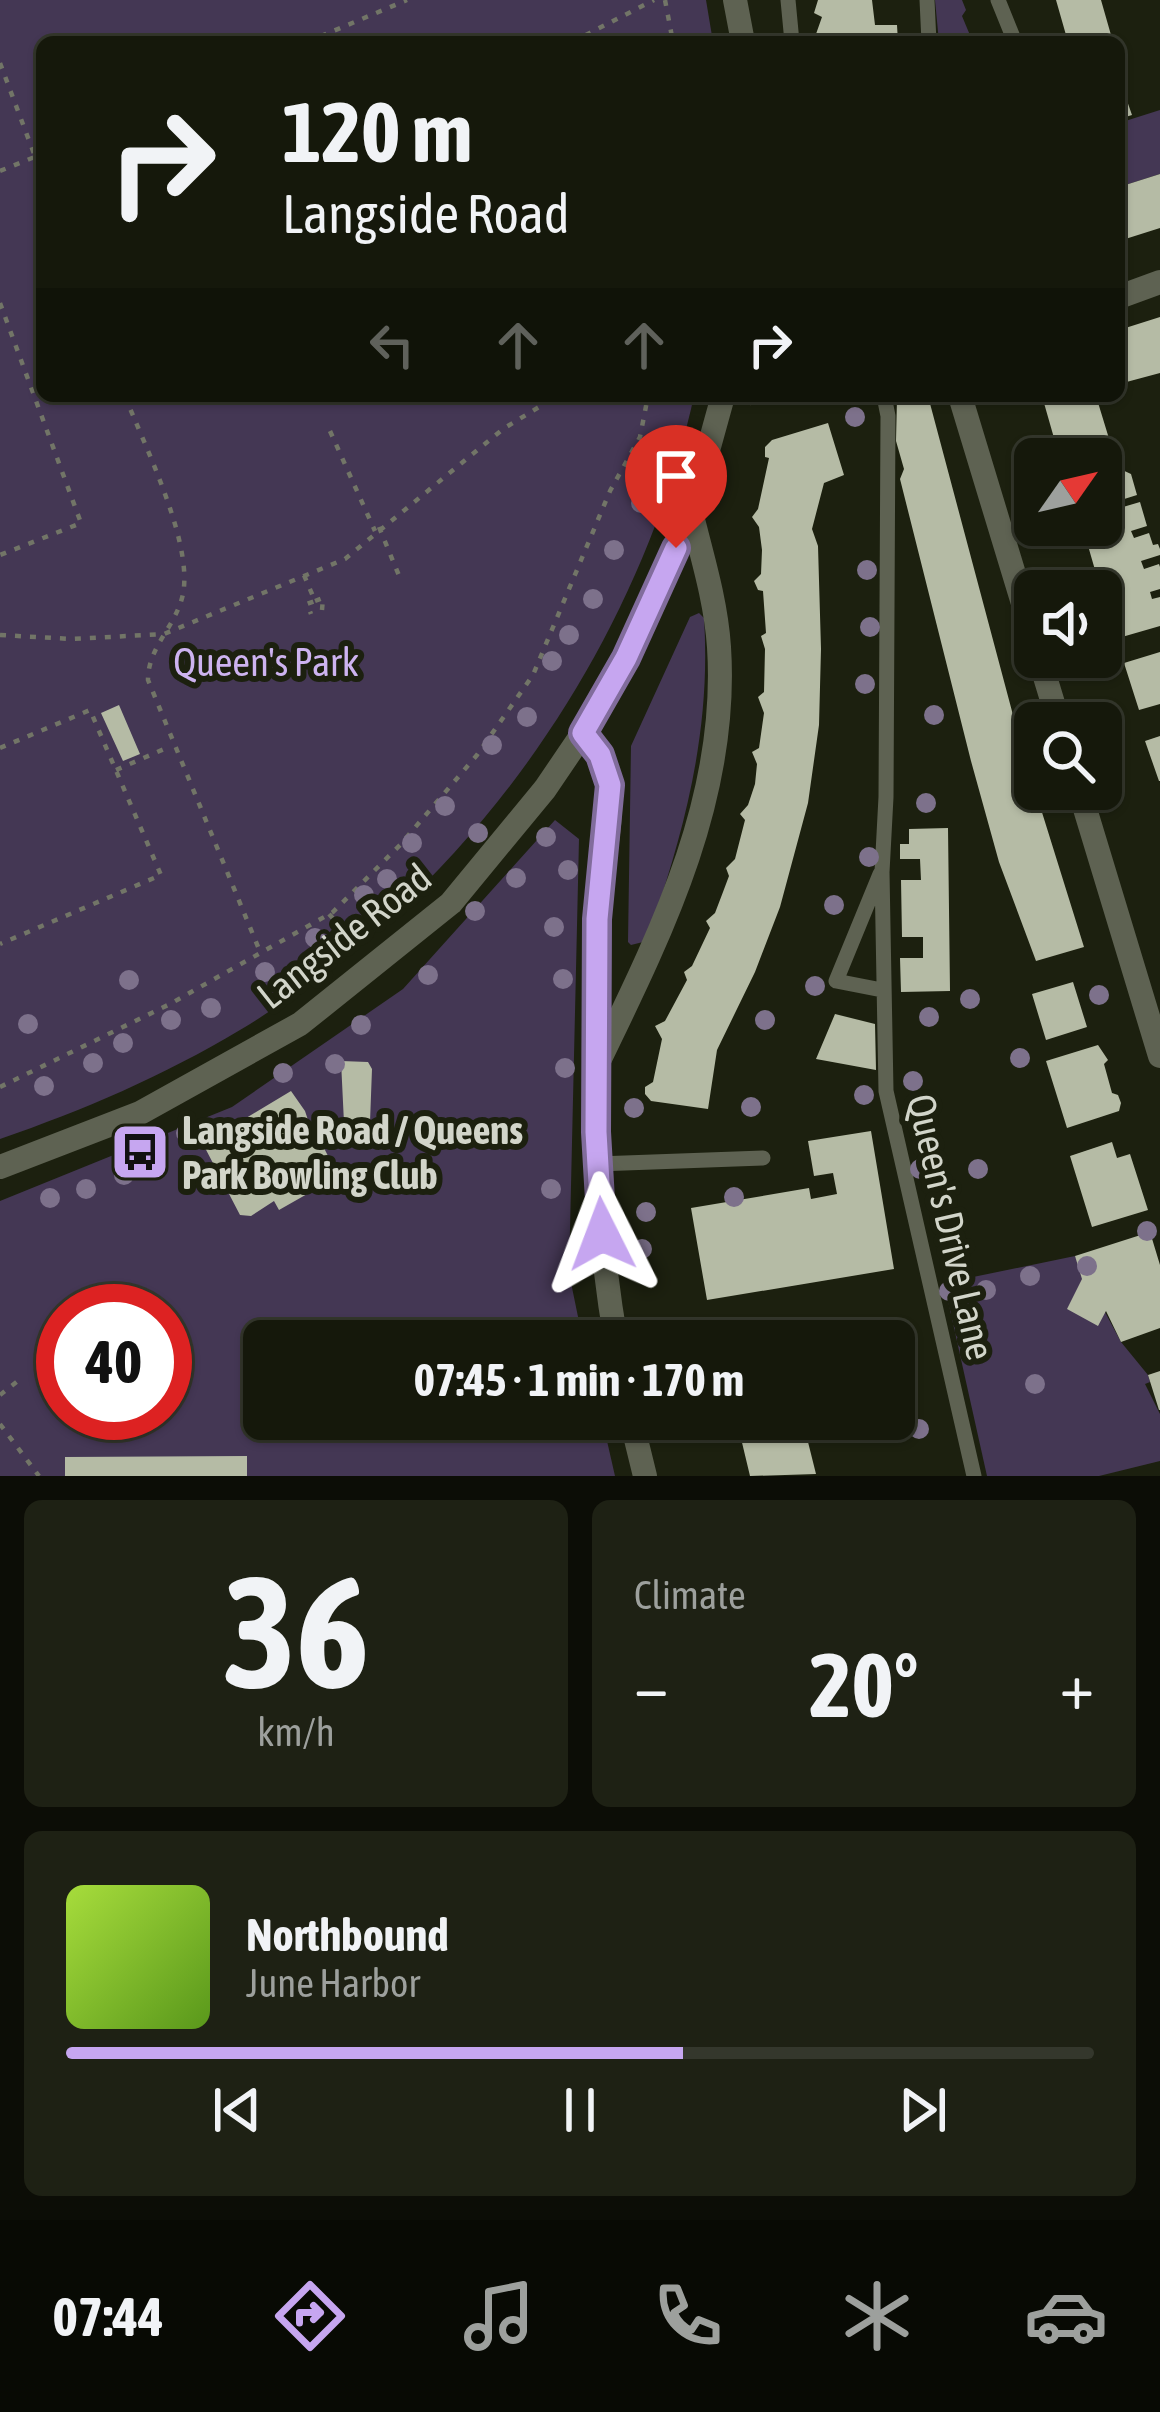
<!DOCTYPE html>
<meta charset="utf-8">
<style>
body{margin:0;font-family:"Asap Condensed",sans-serif;background:#1e2114;color:#f1f3f6;height:100vh;display:flex;flex-direction:column;font-size:45px;white-space:nowrap}
*{box-sizing:border-box;margin:0}
p{font-size:39px;color:#9da09d}
.icon{flex:none;width:66px;height:66px;fill:none;stroke:currentColor;stroke-width:2;stroke-linecap:round;stroke-linejoin:round}
.map{position:relative;height:1476px;overflow:hidden}
.drawer{display:flex;flex-direction:column;gap:24px;padding:24px;background:#0c0d06;flex:1}
.drawer>*{flex:none}
.hud{position:absolute;left:36px;top:36px;width:1089px;height:366px;border-radius:18px;box-shadow:0 3px 9px #0004,0 0 0 3px #34372c;background:#15180b;color:#f1f3f6;overflow:hidden}
.needle{width:78px;rotate:56deg}
.fabs{position:absolute;left:1014px;top:438px;display:grid;gap:24px}
.fabs a{display:grid;place-items:center;width:108px;height:108px;border-radius:18px;background:#15180b;box-shadow:0 3px 9px #0004,0 0 0 3px #34372c;font-size:60px}
.speed{position:absolute;left:36px;top:1284px;display:flex;gap:24px;font-size:60px;font-weight:700;text-align:center}
.speed>*{display:grid;place-content:center;width:156px;height:156px;border-radius:50%;background:#15180b;box-shadow:0 3px 9px #0004,0 0 0 3px #34372c;line-height:1}
.speed .limit{border:18px solid #d22;background:#fff;color:#111}
.pin{position:absolute;display:grid;place-items:center;width:102px;height:102px;color:#fff;margin:-123px -51px;border-radius:50% 50% 50% 0;rotate:-45deg;box-shadow:0 0 12px #0007}
.pin .icon{rotate:45deg}
.me{position:absolute;width:132px;margin:-66px;rotate:357deg;stroke-linejoin:round;filter:drop-shadow(0 0 9px #0008)}
.turn{display:flex;align-items:center;gap:42px;height:252px;padding:0 48px;font-size:54px}
.turn .icon{width:156px;height:156px;stroke-width:2.5}
.turn b{display:block;font-size:84px;line-height:102px}
.lanes{display:flex;align-items:center;height:114px;padding:0 48px;background:#0003;justify-content:center;gap:60px;direction:ltr}
.lanes .off{opacity:.35}
.big{font-size:90px;font-weight:700;line-height:1.1}
.drawer .card{flex:1;display:flex;flex-direction:column;justify-content:center;gap:18px;min-width:0;padding:0 42px;border-radius:18px;background:#1e2114}
.drawer .dial{align-items:center;gap:0}
.dial b{font-size:156px;line-height:1}
.song{display:flex;align-items:center;gap:36px}
.cover{width:144px;height:144px;border-radius:18px;background:linear-gradient(135deg,hsl(80 70% 55%),hsl(90 70% 35%))}
.played{height:12px;border-radius:6px;background:linear-gradient(90deg,#c6a6f0 60%,#34372c 60%)}
.keys{display:flex;justify-content:space-around;direction:ltr}
.heat{display:flex;justify-content:space-between;align-items:center;font-size:66px;direction:ltr}
.drawer .tiles{flex:1;display:grid;gap:24px;grid-template-columns:1fr 1fr}
.card:last-child{grid-column:span 2}
.trip{position:absolute;left:243px;top:1320px;width:672px;height:120px;border-radius:18px;background:#15180b;box-shadow:0 3px 9px #0004,0 0 0 3px #34372c;font-weight:700;line-height:120px;text-align:center}
.tabs{display:flex;height:192px;justify-content:space-around;align-items:center;background:#080a04;color:#9da09d}
.tabs .icon{width:84px;height:84px}
.tabs .current{color:#c6a6f0}
.tabs b{font-size:54px;color:#f1f3f6}
.map>svg:first-child{display:block}
.green{fill:#443754;fill-rule:evenodd}
.building{fill:#b5bba5}
.lines{fill:none;stroke-linecap:round;stroke-linejoin:round}
.path{stroke:#727567;stroke-width:4.5;stroke-dasharray:6 9;stroke-linecap:butt}
.service{stroke:#5e6252;stroke-width:15}
.minor{stroke:#5e6252;stroke-width:24}
.tertiary{stroke:#5e6252;stroke-width:24}
.tree{fill:#7d718b}
.route-casing{stroke:#816c9c;stroke-width:30}
.route{stroke:#c6a6f0;stroke-width:21}
.labels{text-anchor:middle;dominant-baseline:central;stroke-width:12;stroke-linejoin:round;paint-order:stroke}
.park-label{font-size:39px;fill:#cdb3f0;stroke:#1c200f}
.street-label{font-size:39px;fill:#d2d5ca;stroke:#1c200f}
.poi-label{font-size:39px;font-weight:bold;fill:#d2d5ca;stroke:#1c200f;text-anchor:start}
</style>
<div class="map">
<svg width="1160" height="1476" viewBox="0 0 1160 1476">
<rect width="100%" height="100%" fill="#1c200f"/>
<path class="green" d="M0 0H706L713 42H42V396H694C637 653 465 895 240 1030 163 1076 84 1110 0 1139Z
M935 0H962L966 10 962 16 972 40 939 42Z
M1160 110V174L1119 187V123Z
M1056 443 1060 459H1035V521L1016 455Z
M699 613 704 618C711 726 687 821 653 922L643 942 631 945 628 942 631 746 690 617Z
M555 820 579 839 569 1273 583 1341H264V1419H602L615 1476H0V1201L232 1107 403 989ZM63 1311H165V1413H63Z
M1075 1256 1121 1342 1148 1375 1150 1382 1145 1384 1160 1414V1461L1099 1476H987L944 1283Z"/>
<path class="building" d="M818 0H872L875 25H897L898 42H822L816 34 822 17 814 13Z
M1056 0H1101L1113 42H1068Z
M1119 78 1132 115 1119 119Z
M1160 174V228L1119 241V187Z
M1160 317V373L1119 384V330Z
M904 396H928L1021 745 1084 947 1036 961 999 862 971 761 900 479 904 469 896 441 897 399Z
M1042 396H1096L1118 468 1131 474 1137 495 1121 500 1123 507 1140 502 1147 526 1131 531 1134 538 1149 533 1153 545 1158 544 1160 549V555L1141 561 1144 569 1159 564 1160 567V589L1150 592 1152 599 1160 597V626L1115 639 1082 525H1101V459H1060Z
M828 423 844 475 824 483 812 529 818 546 821 649 819 725 808 803 780 907 755 972 717 1050 708 1109 651 1101 645 1094V1087L653 1082 662 1039 655 1026 665 1021 687 980 684 972 692 966 710 928 706 921 715 913 723 892 729 876 726 868 735 859 745 820 740 814 748 805 755 784 757 764 752 752 759 748 764 713 758 697 764 692 765 649 761 636 766 633 763 591 758 590 754 581 761 574 762 550 759 527 752 517 758 509 769 458 765 457V447L772 440Z
M1160 652V704L1139 710 1124 663Z
M119 705 140 754 123 761 101 713Z
M1160 736V781H1159L1145 741Z
M948 828 950 991 901 992 900 958H923V937H902L901 880H921L920 859H900V844H909V829Z
M1073 982 1087 1027 1046 1040 1032 994Z
M835 1014 875 1024 876 1070 816 1059Z
M1098 1045 1108 1060 1104 1064 1112 1093 1118 1095 1121 1103 1119 1111 1067 1128 1046 1061Z
M341 1061 368 1062 372 1069 370 1122 344 1123Z
M291 1091 305 1111 317 1147 322 1144 333 1166 318 1175 323 1185 279 1210 274 1201 251 1216 240 1215 203 1144Z
M871 1131 894 1269 707 1300 691 1208 809 1188 811 1199 837 1194 833 1173 814 1176 808 1141Z
M1112 1142 1117 1158 1130 1154 1148 1210 1092 1227 1070 1156Z
M1150 1232 1160 1265V1328L1121 1342 1106 1311 1098 1326 1067 1309 1082 1279 1075 1256Z
M772 1317 776 1341H716L713 1328Z
M1160 1371V1410H1159L1148 1375Z
M775 1419H813L814 1423 804 1426 816 1474 750 1476 739 1430Z
M247 1456V1476H65V1457Z"/>
<g class="lines">
<path class="path" d="M665 0 673 42
M307 42 407 0
M572 42 654 0
M0 63 42 175
M0 171 42 154
M0 303 81 523 0 555
M125 396C145 447 193 542 183 594 176 627 148 646 148 680L261 954
M750 403 779 396
M330 431 375 531
M379 527 400 578
M304 575 315 601 307 604 311 614
M315 601 323 598 322 610
M0 635 72 639 164 634 345 559 503 429 557 396
M0 748 90 710 161 875 0 944
M116 770 171 746
M329 914 357 945
M0 1087 170 1004 333 912 400 845 477 755 533 675 610 491 640 437 648 396
M0 1395 19 1380
M0 1424 39 1476"/>
<path class="service" d="M788 0 792 42
M927 0 929 42
M998 0 1015 42
M884 396 888 416 886 797 882 872 886 1091 974 1476
M880 874 836 981 882 990
M597 1164 763 1158"/>
<path class="minor" d="M1119 297 1160 282
M960 396 1035 643
M1039 657 1059 723
M1079 789 1160 1056
M596 1067C660 935 729 799 719 647 716 601 702 556 691 512"/>
<path class="tertiary" d="M735 0 743 42
M583 733C594 748 606 762 609 781 615 822 599 876 597 918 591 1059 592 1203 616 1341
M0 1167 140 1113 300 1024 451 903 545 789 583 733 626 659 691 512 723 396
M631 1419 645 1476"/>
</g>
<g class="tree">
<circle cx="855" cy="417" r="10"/>
<circle cx="664" cy="458" r="10"/>
<circle cx="641" cy="503" r="10"/>
<circle cx="614" cy="550" r="10"/>
<circle cx="867" cy="570" r="10"/>
<circle cx="593" cy="599" r="10"/>
<circle cx="870" cy="627" r="10"/>
<circle cx="569" cy="635" r="10"/>
<circle cx="552" cy="661" r="10"/>
<circle cx="865" cy="684" r="10"/>
<circle cx="934" cy="715" r="10"/>
<circle cx="527" cy="717" r="10"/>
<circle cx="492" cy="745" r="10"/>
<circle cx="926" cy="803" r="10"/>
<circle cx="445" cy="806" r="10"/>
<circle cx="478" cy="833" r="10"/>
<circle cx="546" cy="837" r="10"/>
<circle cx="412" cy="843" r="10"/>
<circle cx="869" cy="857" r="10"/>
<circle cx="568" cy="870" r="10"/>
<circle cx="516" cy="878" r="10"/>
<circle cx="387" cy="879" r="10"/>
<circle cx="364" cy="895" r="10"/>
<circle cx="834" cy="905" r="10"/>
<circle cx="475" cy="911" r="10"/>
<circle cx="554" cy="927" r="10"/>
<circle cx="315" cy="938" r="10"/>
<circle cx="265" cy="972" r="10"/>
<circle cx="428" cy="975" r="10"/>
<circle cx="563" cy="979" r="10"/>
<circle cx="129" cy="980" r="10"/>
<circle cx="815" cy="986" r="10"/>
<circle cx="1099" cy="995" r="10"/>
<circle cx="970" cy="999" r="10"/>
<circle cx="211" cy="1008" r="10"/>
<circle cx="929" cy="1017" r="10"/>
<circle cx="171" cy="1020" r="10"/>
<circle cx="765" cy="1020" r="10"/>
<circle cx="28" cy="1024" r="10"/>
<circle cx="361" cy="1025" r="10"/>
<circle cx="123" cy="1043" r="10"/>
<circle cx="1020" cy="1058" r="10"/>
<circle cx="93" cy="1063" r="10"/>
<circle cx="335" cy="1064" r="10"/>
<circle cx="565" cy="1068" r="10"/>
<circle cx="283" cy="1073" r="10"/>
<circle cx="913" cy="1081" r="10"/>
<circle cx="44" cy="1086" r="10"/>
<circle cx="864" cy="1095" r="10"/>
<circle cx="751" cy="1107" r="10"/>
<circle cx="634" cy="1108" r="10"/>
<circle cx="291" cy="1125" r="10"/>
<circle cx="186" cy="1133" r="10"/>
<circle cx="151" cy="1167" r="10"/>
<circle cx="920" cy="1169" r="10"/>
<circle cx="978" cy="1169" r="10"/>
<circle cx="124" cy="1175" r="10"/>
<circle cx="86" cy="1189" r="10"/>
<circle cx="551" cy="1189" r="10"/>
<circle cx="734" cy="1197" r="10"/>
<circle cx="50" cy="1198" r="10"/>
<circle cx="646" cy="1212" r="10"/>
<circle cx="1147" cy="1231" r="10"/>
<circle cx="642" cy="1249" r="10"/>
<circle cx="1087" cy="1266" r="10"/>
<circle cx="1030" cy="1276" r="10"/>
<circle cx="986" cy="1290" r="10"/>
<circle cx="949" cy="1291" r="10"/>
<circle cx="1035" cy="1384" r="10"/>
<circle cx="919" cy="1429" r="10"/>
</g>
<g class="lines">
<g class="route-casing">
<path id="route" d="M602 1234 596 1132 597 919 610 785 600 755 583 733 626 658 676 548"/>
</g>
<use href="#route" class="route"/>
</g>
<defs>
<g id="bus-square" transform="scale(3)"><rect x="-9" y="-9" width="18" height="18" rx="4" fill="#c6a6f0" stroke="#1c200f"/><path d="M-5-6H5V4H4V6H2V4H-2V6H-4V4H-5ZM-3.5-4V0h7V-4ZM-3.5 1.2v1.5H-2V1.2ZM2 1.2v1.5H3.5V1.2Z" fill="#111"/></g>
</defs>
<g fill-rule="evenodd">
<use href="#bus-square" x="140" y="1152"/>
</g>
<g class="labels">
<g class="park-label">
<text x="266" y="662">Queen's Park</text>
</g>
<g class="street-label">
<text transform="translate(344 936) rotate(-38)">Langside Road</text>
<text transform="translate(951 1227) rotate(77)">Queen's Drive Lane</text>
</g>
<g class="poi-label">
<text x="182" y="1130">Langside Road / Queens<tspan x="182" dy="45">Park Bowling Club</tspan></text>
</g>
</g>
</svg>
<div class="fabs">
<a><svg class="needle" viewBox="-14 -14 28 28"><path d="M0-13l5 13h-10z" fill="#e53935"/><path d="M0 13l5-13h-10z" fill="#9da09d"/></svg></a>
<a><svg class="icon" aria-label="sound" viewBox="0 0 24 24"><path d="M4 9h4l5-4v14l-5-4H4zM17 9q2 3 0 6"/></svg></a>
<a><svg class="icon" aria-label="search" viewBox="0 0 24 24"><circle cx="10" cy="10" r="6"/><path d="M15 15l6 6"/></svg></a>
</div>
<div class="speed"><div class="limit">40</div></div>
<div class="pin" style="left:676px;top:548px;background:#d93025"><svg class="icon" aria-label="arrive" viewBox="0 0 24 24"><path d="M6 21V4h12l-3 4 3 4H6"/></svg></div>
<svg class="me" style="left:602px;top:1234px" viewBox="-20 -20 40 40"><path d="M0-17L14 15 0 8-14 15z" fill="#c6a6f0" stroke="#fff" stroke-width="4"/></svg>
<div class="trip">07:45 · 1 min · 170 m</div>
<div class="hud">
<div class="turn"><svg class="icon" aria-label="right" viewBox="0 0 24 24"><path d="M7 20v-9h11M14 6l5 5-5 5"/></svg><div><b>120 m</b>Langside Road</div></div>
<div class="lanes"><svg class="icon off" aria-label="left" viewBox="0 0 24 24"><path d="M17 20v-9H6M10 6l-5 5 5 5"/></svg><svg class="icon off" aria-label="ahead" viewBox="0 0 24 24"><path d="M12 20V5M6 11l6-6 6 6"/></svg><svg class="icon off" aria-label="ahead" viewBox="0 0 24 24"><path d="M12 20V5M6 11l6-6 6 6"/></svg><svg class="icon" aria-label="right" viewBox="0 0 24 24"><path d="M7 20v-9h11M14 6l5 5-5 5"/></svg></div>
</div>
</div>
<section class="drawer">
<div class="tiles">
<div class="card dial"><b>36</b><p>km/h</p></div>
<div class="card"><p>Climate</p>
<div class="heat"><a>−</a><b class="big">20°</b><a>+</a></div>
</div>
<div class="card">
<div class="song"><i class="cover"></i><div><b>Northbound</b><p>June Harbor</p></div></div>
<div class="played"></div>
<div class="keys"><svg class="icon" aria-label="previous" viewBox="0 0 24 24"><path d="M18 5L8 12l10 7zM5 5v14"/></svg><svg class="icon" aria-label="pause" viewBox="0 0 24 24"><path d="M8 5v14M16 5v14"/></svg><svg class="icon" aria-label="next" viewBox="0 0 24 24"><path d="M6 5l10 7-10 7zM19 5v14"/></svg></div>
</div>
</div>
</section>
<nav class="tabs">
<b>07:44</b>
<svg class="icon current" aria-label="directions" viewBox="0 0 24 24"><path d="M12 3l9 9-9 9-9-9zM9 14v-3h6M13 9l2 2-2 2"/></svg>
<svg class="icon" aria-label="music" viewBox="0 0 24 24"><path d="M9 18V5l10-2v13"/><circle cx="6" cy="18" r="3"/><circle cx="16" cy="16" r="3"/></svg>
<svg class="icon" aria-label="phone" viewBox="0 0 24 24"><path d="M5 4h4l2 5-3 2q2 4 5 5l2-3 5 2v4C11 20 4 13 5 4z"/></svg>
<svg class="icon" aria-label="climate" viewBox="0 0 24 24"><path d="M12 3v18M4 7l16 10M4 17L20 7"/></svg>
<svg class="icon" aria-label="car" viewBox="0 0 24 24"><path d="M5 17H2v-5l4-1 3-4h7l3 4 3 1v5h-3M9 17h6M6 11h13"/><circle cx="7" cy="17" r="2"/><circle cx="17" cy="17" r="2"/></svg>
</nav>
